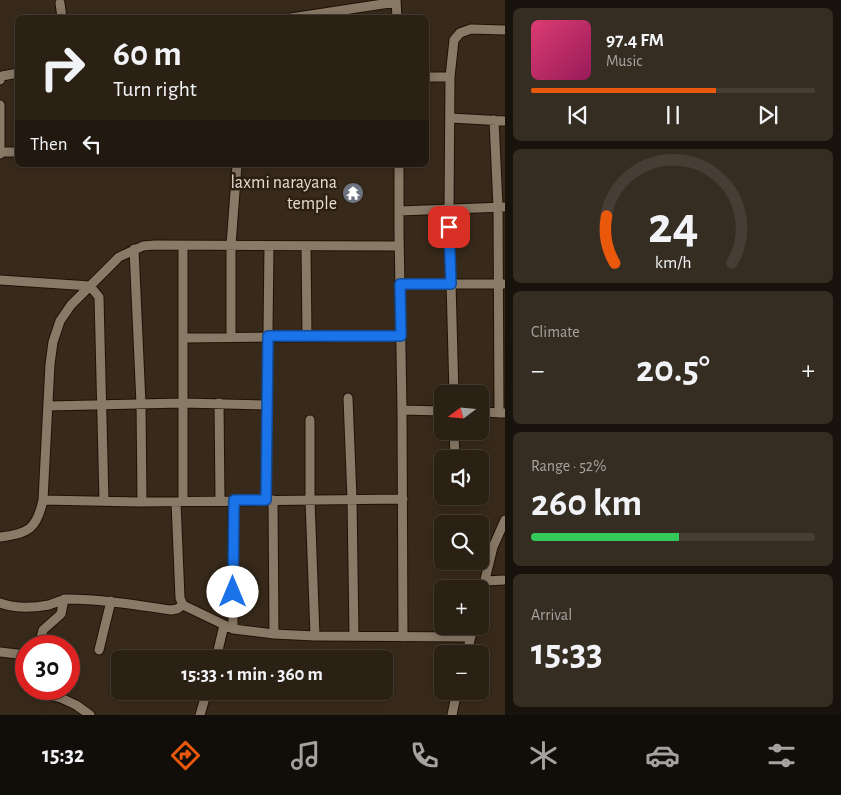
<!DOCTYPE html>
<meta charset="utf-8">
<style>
body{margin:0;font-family:"Alegreya Sans",sans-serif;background:#362d22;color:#f1f3f6;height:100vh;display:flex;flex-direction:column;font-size:19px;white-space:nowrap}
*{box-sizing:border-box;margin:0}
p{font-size:16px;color:#a5a3a0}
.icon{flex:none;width:28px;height:28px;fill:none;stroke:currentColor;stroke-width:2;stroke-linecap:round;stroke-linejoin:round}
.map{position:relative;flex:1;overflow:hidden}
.drawer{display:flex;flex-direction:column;gap:8px;padding:8px;background:#17120b;width:336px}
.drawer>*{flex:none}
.hud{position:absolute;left:15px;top:15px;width:414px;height:152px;border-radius:8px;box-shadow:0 2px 12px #0003,0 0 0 1px #463e34;background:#2a2014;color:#f1f3f6;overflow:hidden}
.needle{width:32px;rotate:254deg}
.tools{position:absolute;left:434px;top:385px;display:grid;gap:10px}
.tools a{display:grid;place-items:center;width:55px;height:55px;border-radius:8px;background:#2a2014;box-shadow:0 2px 12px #0003,0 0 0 1px #463e34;font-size:25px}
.speed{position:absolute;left:15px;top:635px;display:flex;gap:10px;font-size:25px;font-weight:700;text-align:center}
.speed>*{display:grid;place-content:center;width:65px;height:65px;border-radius:50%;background:#2a2014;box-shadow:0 2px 12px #0003,0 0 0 1px #463e34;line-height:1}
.speed .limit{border:8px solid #d22;background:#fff;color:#111}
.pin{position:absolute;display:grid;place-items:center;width:42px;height:42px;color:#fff;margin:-21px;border-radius:10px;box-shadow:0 2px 8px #0006}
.me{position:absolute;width:55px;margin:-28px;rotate:0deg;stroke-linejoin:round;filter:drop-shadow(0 0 4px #0008)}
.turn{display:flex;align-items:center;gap:18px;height:105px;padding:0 15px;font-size:22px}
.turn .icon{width:65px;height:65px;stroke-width:2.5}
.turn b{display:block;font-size:35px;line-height:42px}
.then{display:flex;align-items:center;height:48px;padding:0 15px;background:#0003;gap:10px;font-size:19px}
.big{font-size:38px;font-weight:700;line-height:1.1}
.drawer .card{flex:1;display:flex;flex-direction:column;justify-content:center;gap:8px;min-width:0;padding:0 18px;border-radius:8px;background:#362d22}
.drawer .dial{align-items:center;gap:0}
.dial svg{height:130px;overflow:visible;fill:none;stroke:#463e34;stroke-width:7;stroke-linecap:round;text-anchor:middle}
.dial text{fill:#f1f3f6;stroke:none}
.song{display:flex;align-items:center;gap:15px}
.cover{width:60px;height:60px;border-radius:8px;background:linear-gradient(135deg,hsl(340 70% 55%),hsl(330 70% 35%))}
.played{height:5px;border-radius:2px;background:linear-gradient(90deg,#ea580c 65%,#463e34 65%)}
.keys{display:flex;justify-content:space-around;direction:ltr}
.heat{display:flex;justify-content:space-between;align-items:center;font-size:28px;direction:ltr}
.charge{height:8px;border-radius:4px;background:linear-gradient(90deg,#34c759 52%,#463e34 0)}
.trip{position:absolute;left:111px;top:650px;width:282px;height:50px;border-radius:8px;background:#2a2014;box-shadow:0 2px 12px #0003,0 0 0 1px #463e34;font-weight:700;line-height:50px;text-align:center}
.tab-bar{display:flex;height:80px;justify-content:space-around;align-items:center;background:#110d08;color:#a5a3a0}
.tab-bar .icon{width:35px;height:35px}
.tab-bar .active{color:#ea580c}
.tab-bar b{font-size:22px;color:#f1f3f6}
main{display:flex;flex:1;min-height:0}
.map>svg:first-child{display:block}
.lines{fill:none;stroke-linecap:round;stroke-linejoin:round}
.street-casing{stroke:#1f1205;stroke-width:11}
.street{stroke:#897967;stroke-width:9}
.route-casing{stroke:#114b97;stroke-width:12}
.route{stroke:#1a73e8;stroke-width:9}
.labels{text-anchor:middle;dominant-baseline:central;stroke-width:5;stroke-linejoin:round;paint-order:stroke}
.poi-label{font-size:18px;fill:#e4dbd2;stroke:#2e2011;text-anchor:end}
</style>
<main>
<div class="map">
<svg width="505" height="715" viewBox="0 0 505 715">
<rect width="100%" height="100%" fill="#382a1b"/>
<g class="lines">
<g class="street-casing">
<path id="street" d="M396 0 397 18
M60 3 62 18
M291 18 396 2
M426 77H450
M0 80 2 76 18 73
M0 105V154
M450 118 505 121
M494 120 498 207 499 413
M0 152H18
M399 165V231L402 410 403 637
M399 211 505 207
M183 246V501
M306 246 307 336
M134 249 141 404 142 502
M0 280 90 286 99 297 104 501
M400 284H505
M231 337V245L237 165
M183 338 401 336
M454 394 449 208 450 77 454 40 460 33 471 29 505 30
M348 398 352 499 354 635
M219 403 220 500
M48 406 183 403 267 405
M402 410 442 411
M480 412 505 413
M310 420V500L315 636
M454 431 455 459
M43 500 139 502 403 499
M266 500 269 246
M273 500 274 634
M176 502 180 598 183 605 233 629 274 634 315 636 471 637
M0 537C29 534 37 528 43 500L50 364 53 342 60 321 71 305 119 257 143 246 155 245 399 246
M485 581 505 580
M480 600 493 547 505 520
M0 603C16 609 33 608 49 605 55 603 61 600 67 599 102 599 136 605 171 610L177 609 183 605
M233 629V500
M39 646 43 630 61 614 64 599
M99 650 111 601
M0 652 26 655
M467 654 473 626
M216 659 224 625
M36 689 37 692 61 698 76 705 90 715
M200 715 207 691
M452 715 457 691"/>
</g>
<use href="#street" class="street"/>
</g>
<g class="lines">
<g class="route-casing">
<path id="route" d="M233 592 234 500H266L268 336H401L400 284H451L449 227"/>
</g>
<use href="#route" class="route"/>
</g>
<defs>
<g id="temple-disc" transform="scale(1.125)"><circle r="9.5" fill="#6b7280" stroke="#2e2011"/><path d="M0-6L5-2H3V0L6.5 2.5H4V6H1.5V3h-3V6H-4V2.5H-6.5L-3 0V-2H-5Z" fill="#fff"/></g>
</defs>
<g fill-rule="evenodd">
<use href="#temple-disc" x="353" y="193"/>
</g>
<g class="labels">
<g class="poi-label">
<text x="337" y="183">laxmi narayana<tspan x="337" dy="21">temple</tspan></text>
</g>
</g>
</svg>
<div class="tools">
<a><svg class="needle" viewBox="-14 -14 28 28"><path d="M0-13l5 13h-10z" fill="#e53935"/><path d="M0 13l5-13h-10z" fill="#a5a3a0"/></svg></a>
<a><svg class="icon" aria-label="sound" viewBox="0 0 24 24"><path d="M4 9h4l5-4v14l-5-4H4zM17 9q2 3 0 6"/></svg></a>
<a><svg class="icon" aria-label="search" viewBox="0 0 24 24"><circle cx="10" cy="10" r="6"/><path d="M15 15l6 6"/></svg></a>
<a>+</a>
<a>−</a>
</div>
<div class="speed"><div class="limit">30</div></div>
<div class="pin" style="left:449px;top:227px;background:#d93025"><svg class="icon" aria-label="arrive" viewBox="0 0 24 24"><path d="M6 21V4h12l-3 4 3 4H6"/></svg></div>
<svg class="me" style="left:233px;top:592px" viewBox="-20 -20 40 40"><circle r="19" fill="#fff"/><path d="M0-13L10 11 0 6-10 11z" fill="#1a73e8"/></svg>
<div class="trip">15:33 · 1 min · 360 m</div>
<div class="hud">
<div class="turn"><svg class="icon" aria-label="right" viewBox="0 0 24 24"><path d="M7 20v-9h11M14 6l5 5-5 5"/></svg><div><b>60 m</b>Turn right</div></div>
<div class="then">Then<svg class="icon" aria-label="left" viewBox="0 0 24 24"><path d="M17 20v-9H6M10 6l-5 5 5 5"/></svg></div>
</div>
</div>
<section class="drawer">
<div class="card">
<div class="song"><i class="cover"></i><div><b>97.4 FM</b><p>Music</p></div></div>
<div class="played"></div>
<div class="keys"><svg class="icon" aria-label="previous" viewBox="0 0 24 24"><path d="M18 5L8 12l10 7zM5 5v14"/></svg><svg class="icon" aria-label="pause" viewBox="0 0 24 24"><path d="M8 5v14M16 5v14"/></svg><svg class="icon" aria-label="next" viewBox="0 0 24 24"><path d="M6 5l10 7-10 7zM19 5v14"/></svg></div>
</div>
<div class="card dial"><svg viewBox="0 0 100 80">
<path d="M14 69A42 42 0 1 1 86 69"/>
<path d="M14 69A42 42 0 0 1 9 40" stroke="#ea580c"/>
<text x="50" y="56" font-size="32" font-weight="700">24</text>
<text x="50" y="72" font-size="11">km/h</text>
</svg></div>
<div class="card"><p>Climate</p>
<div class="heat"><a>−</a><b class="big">20.5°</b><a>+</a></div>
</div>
<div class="card"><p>Range · 52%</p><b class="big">260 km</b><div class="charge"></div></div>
<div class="card"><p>Arrival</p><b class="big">15:33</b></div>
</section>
</main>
<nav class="tab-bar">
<b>15:32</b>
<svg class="icon active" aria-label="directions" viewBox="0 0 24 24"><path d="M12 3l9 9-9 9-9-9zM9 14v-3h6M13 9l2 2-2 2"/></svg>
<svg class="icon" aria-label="music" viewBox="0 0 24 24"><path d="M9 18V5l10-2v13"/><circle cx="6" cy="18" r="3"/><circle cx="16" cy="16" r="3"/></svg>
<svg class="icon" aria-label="phone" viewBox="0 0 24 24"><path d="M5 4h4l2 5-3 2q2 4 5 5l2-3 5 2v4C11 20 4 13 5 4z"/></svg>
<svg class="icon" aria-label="climate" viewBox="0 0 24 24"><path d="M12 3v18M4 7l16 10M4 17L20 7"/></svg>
<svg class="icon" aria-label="car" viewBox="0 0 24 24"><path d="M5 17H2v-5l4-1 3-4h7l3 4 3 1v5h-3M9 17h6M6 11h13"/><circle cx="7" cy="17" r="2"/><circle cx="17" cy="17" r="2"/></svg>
<svg class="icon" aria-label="filters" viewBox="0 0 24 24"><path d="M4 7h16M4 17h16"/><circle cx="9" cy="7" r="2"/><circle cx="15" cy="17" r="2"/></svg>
</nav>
